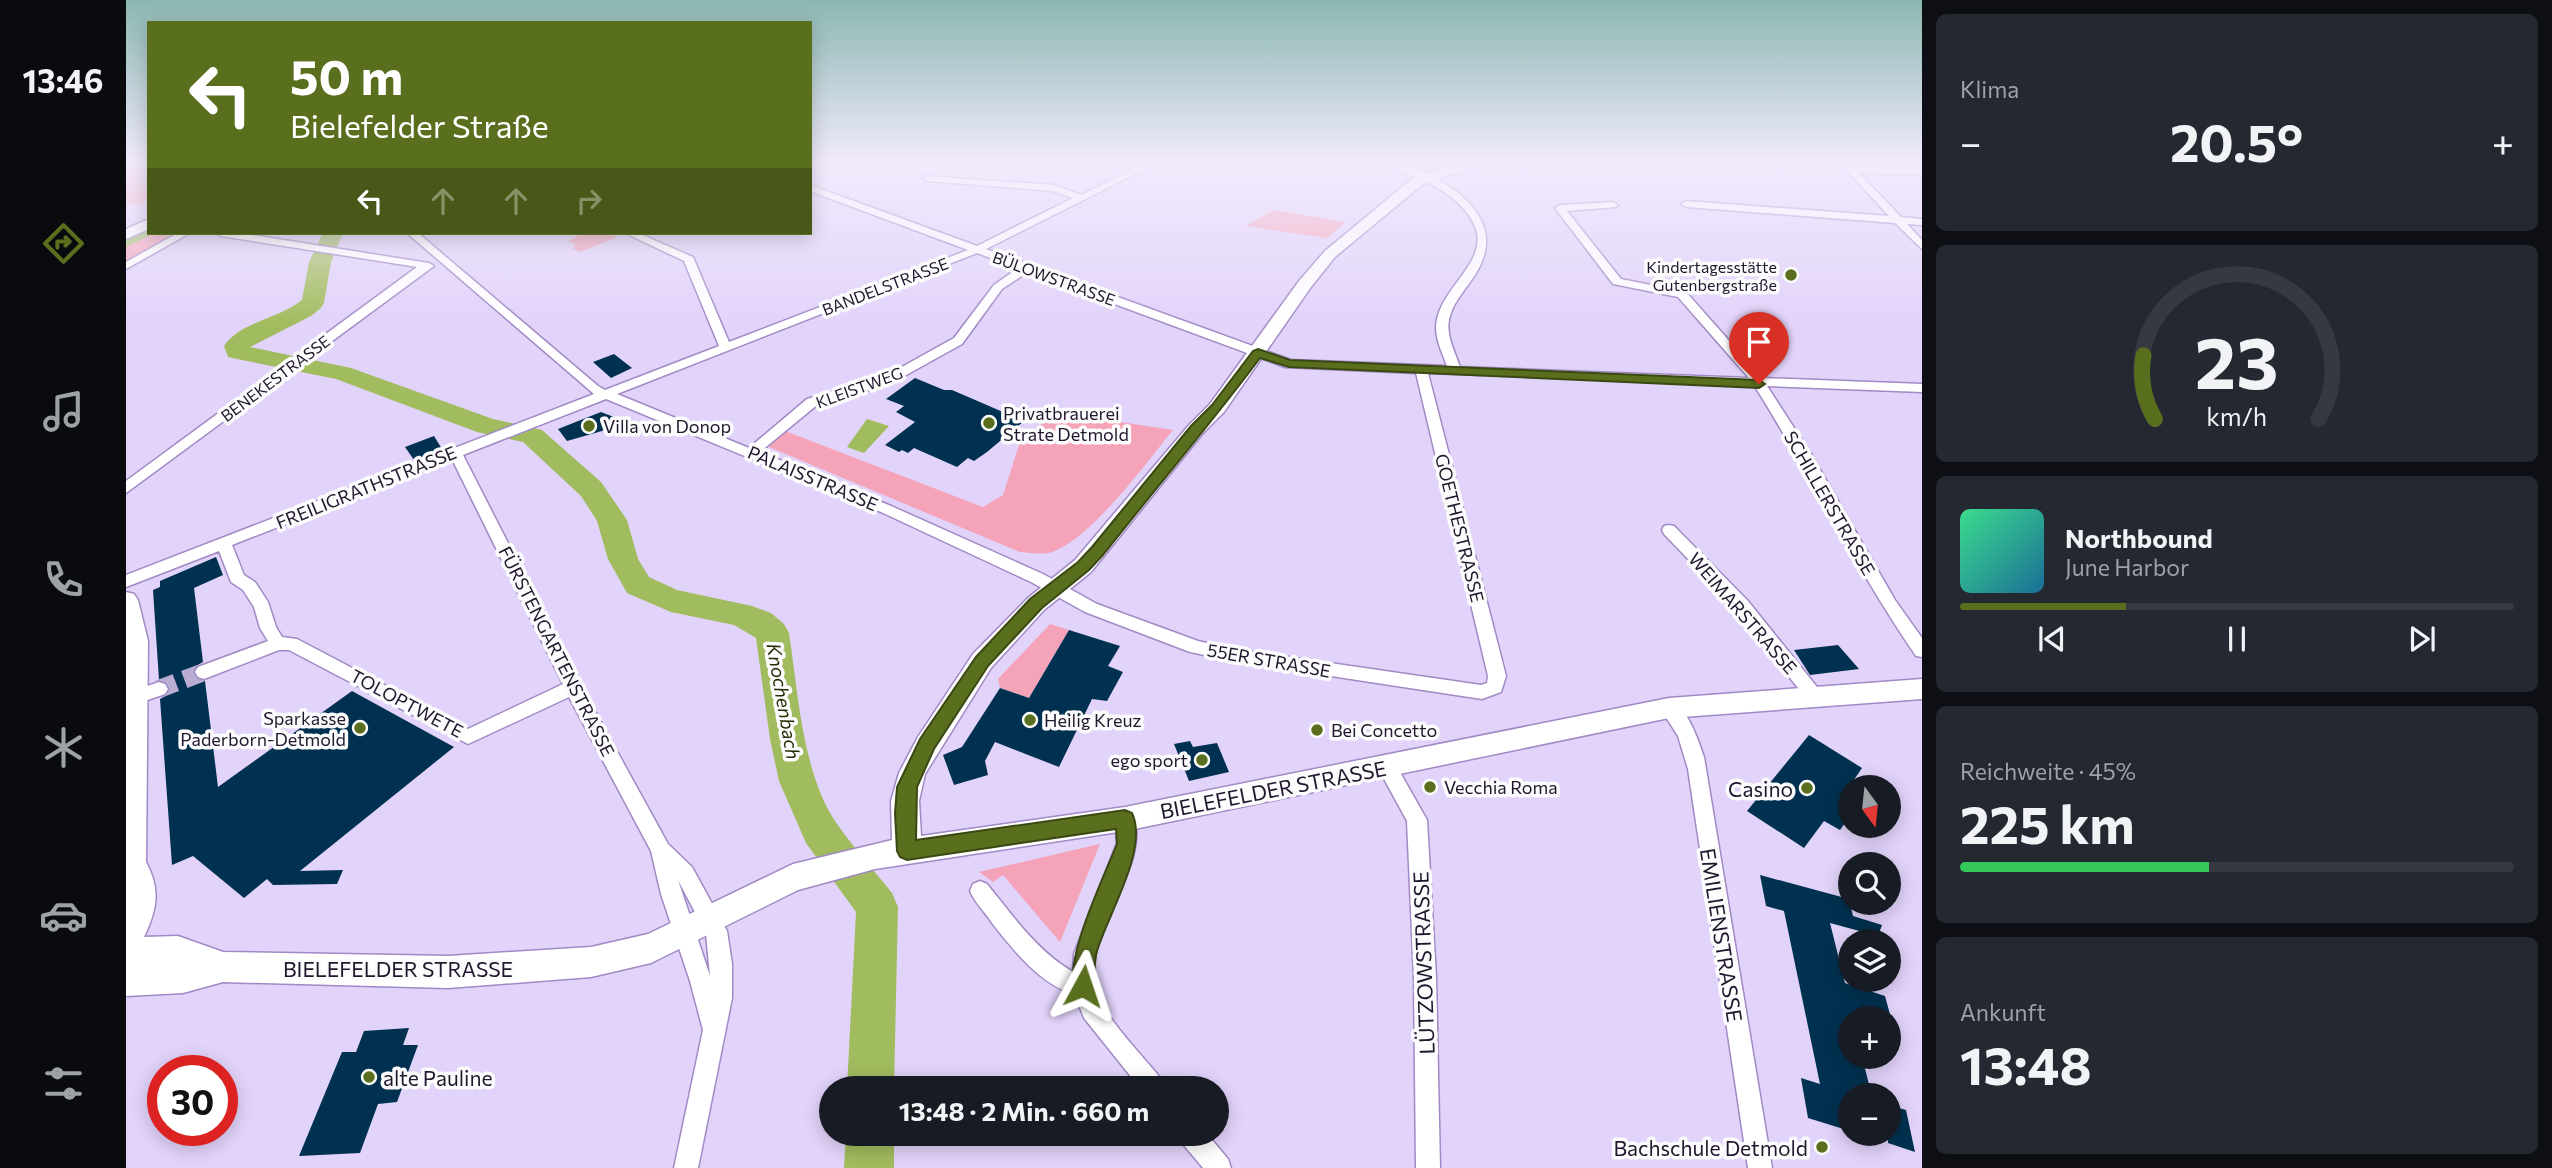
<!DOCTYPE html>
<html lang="de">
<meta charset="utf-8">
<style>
body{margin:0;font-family:Commissioner,sans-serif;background:#242831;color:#f1f3f6;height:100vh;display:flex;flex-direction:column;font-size:26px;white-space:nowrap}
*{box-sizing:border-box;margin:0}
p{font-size:23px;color:#9ea1a6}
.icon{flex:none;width:38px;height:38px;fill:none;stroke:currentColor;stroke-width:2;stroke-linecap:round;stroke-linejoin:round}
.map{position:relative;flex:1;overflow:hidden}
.side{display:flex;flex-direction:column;gap:14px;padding:14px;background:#0d0f14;width:630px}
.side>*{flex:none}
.top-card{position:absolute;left:21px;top:21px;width:665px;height:214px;border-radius:0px;box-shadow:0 4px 18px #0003;background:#5a6f1e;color:#fff;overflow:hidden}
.needle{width:46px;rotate:165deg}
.fabs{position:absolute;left:1712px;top:775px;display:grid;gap:14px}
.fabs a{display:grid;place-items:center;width:63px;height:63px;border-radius:50%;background:#171b24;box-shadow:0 4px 18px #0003;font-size:35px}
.speed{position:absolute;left:21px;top:1055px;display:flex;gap:14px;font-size:35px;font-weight:700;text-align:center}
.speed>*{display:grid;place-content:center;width:91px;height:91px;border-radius:50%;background:#171b24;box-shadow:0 4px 18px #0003;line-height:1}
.speed .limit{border:10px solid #d22;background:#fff;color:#111}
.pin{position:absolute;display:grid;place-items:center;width:60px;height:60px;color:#fff;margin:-72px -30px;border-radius:50% 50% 50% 0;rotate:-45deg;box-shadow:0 0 7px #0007}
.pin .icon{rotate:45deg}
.me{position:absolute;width:77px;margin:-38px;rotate:5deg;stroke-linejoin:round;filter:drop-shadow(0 0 5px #0008)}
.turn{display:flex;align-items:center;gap:24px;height:147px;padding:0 28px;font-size:32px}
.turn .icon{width:91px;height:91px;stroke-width:2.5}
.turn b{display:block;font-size:49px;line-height:60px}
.lanes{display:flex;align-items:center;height:66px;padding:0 28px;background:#0003;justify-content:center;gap:35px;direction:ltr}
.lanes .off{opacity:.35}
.big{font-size:52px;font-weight:700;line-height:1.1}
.side .tile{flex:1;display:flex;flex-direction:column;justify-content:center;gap:10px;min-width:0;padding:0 24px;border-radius:10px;background:#242831}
.side .dial{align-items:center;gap:0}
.dial svg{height:182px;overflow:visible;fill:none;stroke:#363941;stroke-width:7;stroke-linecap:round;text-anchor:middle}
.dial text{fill:#f1f3f6;stroke:none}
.song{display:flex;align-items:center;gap:21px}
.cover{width:84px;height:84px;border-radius:10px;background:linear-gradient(135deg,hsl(150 70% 55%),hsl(200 70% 35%))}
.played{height:7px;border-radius:4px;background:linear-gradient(90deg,#5a6f1e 30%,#363941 30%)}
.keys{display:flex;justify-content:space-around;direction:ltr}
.heat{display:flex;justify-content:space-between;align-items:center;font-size:38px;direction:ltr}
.charge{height:10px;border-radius:5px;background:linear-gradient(90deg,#34c759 45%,#363941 0)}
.trip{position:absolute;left:693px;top:1076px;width:410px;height:70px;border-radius:35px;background:#171b24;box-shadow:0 4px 18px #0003;font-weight:700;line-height:70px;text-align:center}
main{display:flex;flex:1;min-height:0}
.dock{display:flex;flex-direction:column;width:126px;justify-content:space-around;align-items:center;background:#090b0e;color:#9ea1a6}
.dock .icon{width:49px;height:49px}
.dock .on{color:#5a6f1e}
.dock b{font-size:32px;color:#f1f3f6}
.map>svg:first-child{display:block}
.green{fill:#f4a3b8}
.water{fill:#a1bc5e}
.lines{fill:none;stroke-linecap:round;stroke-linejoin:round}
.canal{fill:#a1bc5e;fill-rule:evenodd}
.river{fill:#a1bc5e;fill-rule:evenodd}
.building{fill:#003150}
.minor-tunnel{stroke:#bbadd1;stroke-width:18;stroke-dasharray:18 9;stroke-linecap:butt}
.minor-casing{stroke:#a189c5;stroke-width:3}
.secondary-casing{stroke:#a189c5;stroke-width:3}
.minor{fill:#fff;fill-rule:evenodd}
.secondary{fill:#fff;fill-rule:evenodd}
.route{fill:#5a6f1e;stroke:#3a4814;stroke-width:2}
.poi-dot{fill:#5a6f1e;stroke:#fcfcfc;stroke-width:2.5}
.labels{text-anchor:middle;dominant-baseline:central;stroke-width:7;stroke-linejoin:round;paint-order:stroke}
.far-poi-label{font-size:16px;fill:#21172e;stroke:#fcfcfc;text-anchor:end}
.far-street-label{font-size:16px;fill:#21172e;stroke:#fcfcfc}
.poi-label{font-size:18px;fill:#21172e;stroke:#fcfcfc;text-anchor:start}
.street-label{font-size:18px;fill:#21172e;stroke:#fcfcfc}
.water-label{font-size:19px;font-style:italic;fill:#242e06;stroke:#fcfcfc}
.near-poi-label{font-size:21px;fill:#21172e;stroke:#fcfcfc;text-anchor:end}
.near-street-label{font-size:21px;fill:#21172e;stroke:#fcfcfc}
</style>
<main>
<nav class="dock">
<b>13:46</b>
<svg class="icon on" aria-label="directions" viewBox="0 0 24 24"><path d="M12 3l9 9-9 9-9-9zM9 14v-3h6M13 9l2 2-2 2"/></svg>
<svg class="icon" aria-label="music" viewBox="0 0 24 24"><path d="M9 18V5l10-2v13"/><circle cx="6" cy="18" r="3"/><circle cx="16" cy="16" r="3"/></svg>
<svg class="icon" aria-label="phone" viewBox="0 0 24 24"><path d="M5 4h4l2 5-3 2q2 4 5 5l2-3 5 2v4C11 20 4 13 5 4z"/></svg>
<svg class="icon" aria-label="climate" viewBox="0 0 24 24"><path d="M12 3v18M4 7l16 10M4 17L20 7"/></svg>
<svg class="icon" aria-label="car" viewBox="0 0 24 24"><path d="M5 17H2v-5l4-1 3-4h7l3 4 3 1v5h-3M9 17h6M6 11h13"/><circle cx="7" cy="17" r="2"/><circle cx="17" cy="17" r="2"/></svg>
<svg class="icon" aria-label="filters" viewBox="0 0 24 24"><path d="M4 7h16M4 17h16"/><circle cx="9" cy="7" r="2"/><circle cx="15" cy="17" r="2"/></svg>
</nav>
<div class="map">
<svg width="1796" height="1168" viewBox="0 0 1796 1168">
<rect width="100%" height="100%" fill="#e2d3fa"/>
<path class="green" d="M0 161H23V199L12 205 0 203Z
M1148 210 1220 222 1201 238 1119 226Z
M23 227V233H55L0 264V239Z
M455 233H477L492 237 453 252 447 248 450 244 442 242Z
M942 414 1047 430C1020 463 966 538 926 552 916 555 905 553 894 552L643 447 659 431 857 507 877 495 894 442 925 416Z
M924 624 943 630 903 698 874 688 872 679Z
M974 844 934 942 877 875 867 882 853 872Z"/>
<path class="water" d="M741 419 763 426 738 453 721 447Z"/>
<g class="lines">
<path class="canal" d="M23 227V233L27 234 0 247V238Z"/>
<path class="river" d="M197 233H217L205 262 198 303 195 308 185 316 124 347 225 368 367 419 416 430 475 482 501 520 512 559 523 577 551 590 626 606 645 613 658 624 663 633C672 691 676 771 709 821 726 846 747 869 766 893L772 907 768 1088H721L730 912 680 843 653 781 644 739 630 638 608 625 545 612 501 593 482 559 471 521 455 496 397 442 351 432 210 379 111 359 102 357 98 346C115 321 153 319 176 300L183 262Z
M720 1134H768V1168H718Z"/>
</g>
<path class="building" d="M488 354 506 368 485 378 467 362Z
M789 378 818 390H826L898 421 861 452 848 461 842 458 831 467 788 448 782 453 776 450 773 452 759 445 789 422 770 412 778 406 760 399Z
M475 412 493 419 476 431 441 441 432 429Z
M308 436 316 449 288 460 279 447Z
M90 557 97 575 68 588 77 662 70 666 67 673 71 679 79 681 92 787 226 691 328 747 174 871 217 870 211 884 147 885 141 879 118 898 67 856 46 865 34 699 41 695 44 688 40 682 33 680 27 590 34 587V581Z
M943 630 994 646 982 666 997 672 981 701 966 699 933 767 869 742 859 761 862 775 828 785 817 755 836 747 874 688 903 698Z
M1712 645 1733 669 1684 675 1668 650Z
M1683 735 1736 768 1719 793 1724 796V816L1714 830 1698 821 1678 848 1621 811Z
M1064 741 1067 747 1091 743 1103 772 1063 781 1048 744Z
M1634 875 1723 899 1727 916 1756 925 1752 936 1704 923 1719 983 1759 996 1765 1018H1724V1057H1736L1746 1096H1724V1131L1682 1118 1675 1078 1694 1084 1658 911 1640 906Z
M283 1028 277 1045H292L271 1102 252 1104 234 1153 173 1156 216 1052H230L238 1031Z
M1762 1105 1780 1110 1789 1152 1762 1143Z"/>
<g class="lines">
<path class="minor-tunnel" d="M33 689 78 672"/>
<g class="minor-casing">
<path id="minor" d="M990 161H1004L1015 165 1023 161H1035L860 249 1165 360 1321 366C1316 352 1307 335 1311 319 1321 276 1384 251 1330 201 1309 182 1281 177 1260 161 1282 161 1306 175 1324 187 1358 211 1373 240 1347 278 1338 291 1326 304 1323 320 1320 336 1329 352 1334 367L1623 378 1552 297 1487 284 1429 208 1434 205 1487 202 1492 205 1490 207 1441 211 1495 279 1560 292 1636 378 1796 384V392L1641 386 1685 454 1769 600 1796 638V657L1790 656C1730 569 1684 474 1628 385L1302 373 1380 676 1375 692 1356 699 1107 661 1064 652 959 612 905 582 755 512 480 399 337 455 454 684 542 844 566 867 601 931 606 964V998L572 1168H548L577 1030 564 981 535 894 525 851 443 697 342 744 163 650H153L78 679 72 677 69 672 72 667 142 641 134 628 128 607 117 590 105 582 93 551 0 587V575L468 394 281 233H292L472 386 479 390 593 346 558 261 499 233H512L567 257 603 342 842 250 684 191V185L851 246 947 198 927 191 802 181 797 178 799 176 928 185 955 195 1008 169ZM851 253 892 268 868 285 828 338 756 378 681 399 623 448 491 394ZM902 272 1159 367 1290 373 1362 676 1361 683 1355 685 1107 649 1072 641 971 604 917 574 765 506 634 452 691 405 764 384 836 344 876 289ZM326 459 437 684 342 729 171 639 156 637 150 627 142 602 129 582 118 575 106 545ZM552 880 580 933 584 976Z
M1712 161H1721L1727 167 1796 169V175L1733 173 1775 217 1796 219V225L1781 224 1796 240V249L1769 223 1560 207 1555 204 1560 201 1763 216Z
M52 233H64L0 269V262Z
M90 233H113L303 263 308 266 0 493V481L291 267 95 236Z
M1543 525 1548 526 1622 601 1695 692 1698 697 1695 702 1689 704 1683 702 1610 609 1538 534 1536 530 1538 526Z
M33 682 39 684 42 689 39 694 10 704 4 702 1 697 4 692Z
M1543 701C1562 707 1572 740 1578 757L1646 1168H1622L1562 769 1552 736 1534 708 1537 703Z
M1260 758 1267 760 1301 820 1310 977 1314 1168H1290L1288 977 1281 821 1251 766 1253 760Z
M999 810 1006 813C1029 861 954 936 969 989 976 1015 1018 1057 1036 1080L1040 1088H1014L958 1018 949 995C913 983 889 952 866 923 859 912 849 903 844 891L847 884 854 881 861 884C887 916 911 951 947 972L948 954 991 843 989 819 992 813Z
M1053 1134H1081L1102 1159 1105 1168H1077L1056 1143Z"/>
</g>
<g class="secondary-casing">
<path id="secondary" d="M1341 161H1366L1297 184 1209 257 1185 287 1098 412 1077 433 965 572 918 610 865 668 799 774 793 801 795 836 999 807 1543 698 1796 679V699L1543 718 999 831 749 869 672 890 525 963 465 977 322 988 97 982 57 993 0 996V592L8 594 12 600 22 641 20 862C35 890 31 910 18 937L52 936 97 952 322 956 465 947 522 934 667 864 766 840 765 801 773 773 792 737 847 654 902 598 949 560 1063 425 1084 404 1173 281 1199 251 1287 178Z
M23 219V229L0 239V229Z"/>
</g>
<use href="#minor" class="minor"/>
<use href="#secondary" class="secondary"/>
</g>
<linearGradient id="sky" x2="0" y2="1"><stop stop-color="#8bb7b1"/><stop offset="0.5" stop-color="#f2ebfd"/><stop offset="1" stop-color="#f2ebfd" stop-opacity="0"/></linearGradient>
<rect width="1796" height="325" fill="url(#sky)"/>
<path class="route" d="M1132 349 1164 360 1633 380 1639 384 1633 388 1163 367 1134 358C1084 425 1029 489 977 555L963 570 916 608 862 666 808 749 791 787 790 840 999 810 1006 813C1023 849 982 914 971 951 967 965 970 980 965 994L957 997 949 994C936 962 978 877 991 844L990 829 781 860 774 857 771 851 769 813 771 787 794 739 850 657 904 599 952 562 966 547 1065 426 1086 405 1127 351Z"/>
<g class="poi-dot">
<circle cx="1665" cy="275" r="7"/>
<circle cx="863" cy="423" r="7"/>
<circle cx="463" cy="426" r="7"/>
<circle cx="904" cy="720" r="7"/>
<circle cx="234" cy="728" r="7"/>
<circle cx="1191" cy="730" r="7"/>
<circle cx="1076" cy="760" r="7"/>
<circle cx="1304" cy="787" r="7"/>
<circle cx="1681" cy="788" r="7"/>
<circle cx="243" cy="1077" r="7"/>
<circle cx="1696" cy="1147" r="7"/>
</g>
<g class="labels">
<g class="far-poi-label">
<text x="1651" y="266">Kindertagesstätte<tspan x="1651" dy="18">Gutenbergstraße</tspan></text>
</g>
<g class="far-street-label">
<text transform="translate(928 278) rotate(20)">BÜLOWSTRASSE</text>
<text transform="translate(759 286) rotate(-21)">BANDELSTRASSE</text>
<text transform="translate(149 378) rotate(-37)">BENEKESTRASSE</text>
<text transform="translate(733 387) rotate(-20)">KLEISTWEG</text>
</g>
<g class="poi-label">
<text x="877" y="413">Privatbrauerei<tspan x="877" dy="21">Strate Detmold</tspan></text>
<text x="477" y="426">Villa von Donop</text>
<text x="220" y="718" text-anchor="end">Sparkasse<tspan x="220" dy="21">Paderborn-Detmold</tspan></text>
<text x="918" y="720">Heilig Kreuz</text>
<text x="1205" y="730">Bei Concetto</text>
<text x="1062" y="760" text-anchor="end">ego sport</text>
<text x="1318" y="787">Vecchia Roma</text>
</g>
<g class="street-label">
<text transform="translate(687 478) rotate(23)">PALAISSTRASSE</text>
<text transform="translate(240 487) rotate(-22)">FREILIGRATHSTRASSE</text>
<text transform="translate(1704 503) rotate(60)">SCHILLERSTRASSE</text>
<text transform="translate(1334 528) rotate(76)">GOETHESTRASSE</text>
<text transform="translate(1617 613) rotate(49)">WEIMARSTRASSE</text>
<text transform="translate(431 651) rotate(63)">FÜRSTENGARTENSTRASSE</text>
<text transform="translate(1143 660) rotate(10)">55ER STRASSE</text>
<text transform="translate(281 703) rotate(28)">TOLOPTWETE</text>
</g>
<g class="water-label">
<text transform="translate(658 701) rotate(80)">Knochenbach</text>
</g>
<g class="near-poi-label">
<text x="1667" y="788">Casino</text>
<text x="257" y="1077" text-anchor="start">alte Pauline</text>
<text x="1682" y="1147">Bachschule Detmold</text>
</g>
<g class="near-street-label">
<text transform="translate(1147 789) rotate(-11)">BIELEFELDER STRASSE</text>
<text transform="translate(1596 935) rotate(81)">EMILIENSTRASSE</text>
<text transform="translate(1297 963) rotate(-92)">LÜTZOWSTRASSE</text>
<text x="272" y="968">BIELEFELDER STRASSE</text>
</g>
</g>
</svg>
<div class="fabs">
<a><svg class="needle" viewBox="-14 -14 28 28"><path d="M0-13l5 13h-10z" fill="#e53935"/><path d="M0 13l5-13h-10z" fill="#9ea1a6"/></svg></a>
<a><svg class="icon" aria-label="search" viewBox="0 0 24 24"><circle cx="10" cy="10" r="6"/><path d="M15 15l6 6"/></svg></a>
<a><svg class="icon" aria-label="layers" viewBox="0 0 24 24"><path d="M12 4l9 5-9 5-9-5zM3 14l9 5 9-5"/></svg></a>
<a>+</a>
<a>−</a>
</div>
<div class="speed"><div class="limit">30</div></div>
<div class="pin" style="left:1633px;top:384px;background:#d93025"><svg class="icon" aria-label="arrive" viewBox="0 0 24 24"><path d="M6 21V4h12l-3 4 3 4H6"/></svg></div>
<svg class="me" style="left:957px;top:986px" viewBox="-20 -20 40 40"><path d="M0-17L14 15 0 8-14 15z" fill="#5a6f1e" stroke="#fff" stroke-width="4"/></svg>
<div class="trip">13:48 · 2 Min. · 660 m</div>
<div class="top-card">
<div class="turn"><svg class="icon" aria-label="left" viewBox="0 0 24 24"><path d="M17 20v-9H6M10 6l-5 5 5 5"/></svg><div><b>50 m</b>Bielefelder Straße</div></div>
<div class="lanes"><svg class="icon" aria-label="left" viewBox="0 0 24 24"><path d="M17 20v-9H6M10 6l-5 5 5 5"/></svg><svg class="icon off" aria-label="ahead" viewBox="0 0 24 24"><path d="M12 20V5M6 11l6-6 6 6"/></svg><svg class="icon off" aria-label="ahead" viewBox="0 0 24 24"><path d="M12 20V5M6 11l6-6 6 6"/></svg><svg class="icon off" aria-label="right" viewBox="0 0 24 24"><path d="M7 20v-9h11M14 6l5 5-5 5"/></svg></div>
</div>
</div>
<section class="side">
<div class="tile"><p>Klima</p>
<div class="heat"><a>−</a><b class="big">20.5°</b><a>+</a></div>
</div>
<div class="tile dial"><svg viewBox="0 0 100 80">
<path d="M14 69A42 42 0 1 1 86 69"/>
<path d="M14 69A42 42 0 0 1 9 41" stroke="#5a6f1e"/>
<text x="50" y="56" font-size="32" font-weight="700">23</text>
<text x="50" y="72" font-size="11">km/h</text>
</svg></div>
<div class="tile">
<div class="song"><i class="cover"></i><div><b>Northbound</b><p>June Harbor</p></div></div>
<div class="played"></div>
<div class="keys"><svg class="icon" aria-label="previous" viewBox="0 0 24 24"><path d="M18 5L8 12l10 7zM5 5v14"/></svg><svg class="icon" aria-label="pause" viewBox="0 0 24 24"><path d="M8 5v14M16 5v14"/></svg><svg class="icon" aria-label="next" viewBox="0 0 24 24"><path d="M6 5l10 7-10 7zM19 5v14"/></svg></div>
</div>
<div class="tile"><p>Reichweite · 45%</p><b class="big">225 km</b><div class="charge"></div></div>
<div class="tile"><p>Ankunft</p><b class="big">13:48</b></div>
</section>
</main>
